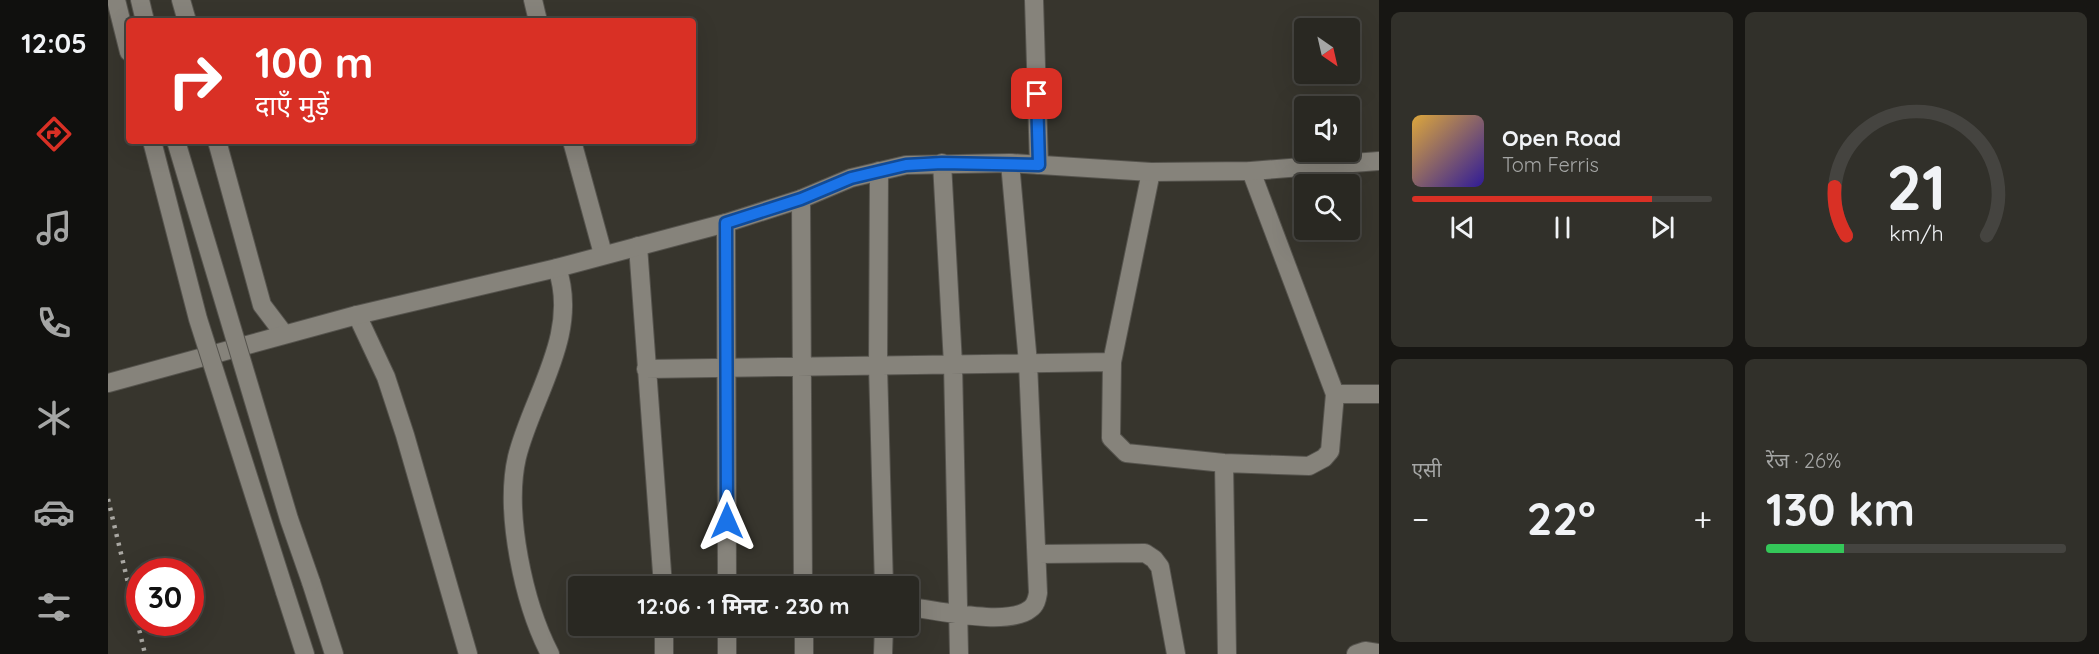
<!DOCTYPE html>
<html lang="hi">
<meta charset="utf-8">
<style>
body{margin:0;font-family:Quicksand,"Noto Sans Devanagari",sans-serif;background:#31302a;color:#f1f3f6;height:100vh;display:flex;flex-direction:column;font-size:22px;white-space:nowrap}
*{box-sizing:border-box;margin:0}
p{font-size:20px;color:#a5a6a5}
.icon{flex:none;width:33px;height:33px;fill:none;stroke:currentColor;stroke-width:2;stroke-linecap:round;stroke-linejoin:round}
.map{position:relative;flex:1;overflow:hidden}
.details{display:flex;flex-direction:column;gap:12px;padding:12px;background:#171613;width:720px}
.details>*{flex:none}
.guide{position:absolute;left:18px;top:18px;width:570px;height:126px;border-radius:6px;box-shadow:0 6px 24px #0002,0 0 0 2px #454440;background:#d93025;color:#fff;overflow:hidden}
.needle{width:39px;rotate:146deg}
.tools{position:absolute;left:1186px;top:18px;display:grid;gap:12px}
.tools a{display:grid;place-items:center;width:66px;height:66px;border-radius:6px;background:#292822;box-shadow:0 6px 24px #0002,0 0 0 2px #454440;font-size:30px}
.speed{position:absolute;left:18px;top:558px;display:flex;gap:12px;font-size:30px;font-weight:700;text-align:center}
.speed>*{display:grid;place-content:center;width:78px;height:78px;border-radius:50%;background:#292822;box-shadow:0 6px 24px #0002,0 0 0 2px #454440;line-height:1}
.speed .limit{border:9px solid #d22;background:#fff;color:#111}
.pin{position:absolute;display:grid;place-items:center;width:51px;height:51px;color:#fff;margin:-26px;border-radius:12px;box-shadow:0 3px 9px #0006}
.me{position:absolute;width:66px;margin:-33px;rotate:0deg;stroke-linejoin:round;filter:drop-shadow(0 0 4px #0008)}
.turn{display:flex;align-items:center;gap:21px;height:126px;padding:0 30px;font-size:27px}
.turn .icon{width:78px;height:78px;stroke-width:2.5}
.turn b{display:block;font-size:42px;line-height:51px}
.big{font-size:45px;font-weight:700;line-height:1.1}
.details .widget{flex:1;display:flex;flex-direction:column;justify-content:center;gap:9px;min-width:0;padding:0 21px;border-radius:9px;background:#31302a}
.details .dial{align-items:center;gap:0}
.dial svg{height:156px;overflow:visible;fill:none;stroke:#454440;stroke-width:7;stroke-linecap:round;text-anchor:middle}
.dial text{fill:#f1f3f6;stroke:none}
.song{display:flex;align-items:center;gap:18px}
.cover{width:72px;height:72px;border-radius:9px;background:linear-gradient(135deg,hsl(40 70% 55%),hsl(250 70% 35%))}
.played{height:6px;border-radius:3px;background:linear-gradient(90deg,#d93025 80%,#454440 80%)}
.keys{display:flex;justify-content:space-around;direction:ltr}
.heat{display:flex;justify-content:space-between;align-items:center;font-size:33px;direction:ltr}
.charge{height:9px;border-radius:4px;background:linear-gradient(90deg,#34c759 26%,#454440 0)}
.details .tiles{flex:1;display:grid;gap:12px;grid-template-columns:repeat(2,1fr)}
.trip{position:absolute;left:460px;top:576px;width:351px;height:60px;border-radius:6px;background:#292822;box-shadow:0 6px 24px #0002,0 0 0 2px #454440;font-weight:700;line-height:60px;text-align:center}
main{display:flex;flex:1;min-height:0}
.dock{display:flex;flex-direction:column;width:108px;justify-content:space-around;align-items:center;background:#10100e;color:#a5a6a5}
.dock .icon{width:42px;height:42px}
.dock .current{color:#d93025}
.dock b{font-size:27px;color:#f1f3f6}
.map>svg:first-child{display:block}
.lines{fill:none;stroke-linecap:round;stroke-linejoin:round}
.street-casing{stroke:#55534d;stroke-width:20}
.secondary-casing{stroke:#55534d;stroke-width:20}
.street{stroke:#86837b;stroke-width:18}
.secondary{stroke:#86837b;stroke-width:18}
.rail{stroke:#aaa8a3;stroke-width:4.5;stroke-dasharray:3 6;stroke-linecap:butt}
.secondary-bridge-casing{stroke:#55534d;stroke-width:20;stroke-linecap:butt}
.secondary-bridge{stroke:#86837b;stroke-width:18}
.route-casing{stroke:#114b97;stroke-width:15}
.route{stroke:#1a73e8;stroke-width:10}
</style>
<main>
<nav class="dock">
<b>12:05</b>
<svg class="icon current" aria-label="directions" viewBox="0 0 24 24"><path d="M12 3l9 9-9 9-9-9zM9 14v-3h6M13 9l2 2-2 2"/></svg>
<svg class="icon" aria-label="music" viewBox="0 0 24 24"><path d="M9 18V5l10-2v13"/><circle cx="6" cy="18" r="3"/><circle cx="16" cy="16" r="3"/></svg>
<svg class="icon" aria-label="phone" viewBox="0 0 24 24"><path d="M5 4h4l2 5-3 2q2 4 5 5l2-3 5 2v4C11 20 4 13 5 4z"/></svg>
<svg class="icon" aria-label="climate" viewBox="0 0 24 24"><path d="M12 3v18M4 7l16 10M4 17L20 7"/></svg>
<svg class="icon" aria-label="car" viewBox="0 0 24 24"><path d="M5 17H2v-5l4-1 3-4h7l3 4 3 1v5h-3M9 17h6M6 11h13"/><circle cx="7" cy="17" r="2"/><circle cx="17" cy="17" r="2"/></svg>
<svg class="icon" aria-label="filters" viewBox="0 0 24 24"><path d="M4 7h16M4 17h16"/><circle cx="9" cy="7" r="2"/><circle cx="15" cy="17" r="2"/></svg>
</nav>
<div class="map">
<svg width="1271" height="654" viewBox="0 0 1271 654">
<rect width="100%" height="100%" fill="#37352d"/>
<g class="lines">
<g class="street-casing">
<path id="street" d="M73 0 79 21
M425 0 430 21
M926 0 931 165
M109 141 154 305 176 334
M464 141 495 254
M834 163 845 364 851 654
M771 171 770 366 776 586
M1043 172 1004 362 1003 438 1018 453 1116 463 1201 466 1216 458 1222 451 1227 394 1143 171
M693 199 695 586
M618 223 619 586
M530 246 555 586
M249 315 278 377 297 435 360 654
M538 369 1004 362
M1227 394H1271
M1116 463 1119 654
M929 554 1037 553 1046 559 1052 567 1068 654
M801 607C829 610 900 627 922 609 928 605 929 599 930 593L920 363 902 163
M556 626V654
M619 626V654
M696 626V654
M442 654C416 604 396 513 409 457 424 396 472 334 449 268
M775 654 776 626
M1248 654 1257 651 1271 653"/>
</g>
<g class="secondary-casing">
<path id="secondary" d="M8 0 21 52
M32 0 37 21
M0 383 249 315 449 268 618 223 693 199 743 178 798 165 902 163 1043 172 1143 171 1271 161
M203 582 226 654
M177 592 197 654"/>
</g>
<use href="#street" class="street"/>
<use href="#secondary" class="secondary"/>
<path class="rail" d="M0 499 37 654"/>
<g class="secondary-bridge-casing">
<path id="secondary-bridge" d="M44 141 90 319 177 592
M68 141 181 519 203 582"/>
</g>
<use href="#secondary-bridge" class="secondary-bridge"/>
</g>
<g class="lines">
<g class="route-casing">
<path id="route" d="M619 521 618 223 693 199 743 178 798 165 834 163 931 165 929 94"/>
</g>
<use href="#route" class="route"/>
</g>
</svg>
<div class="tools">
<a><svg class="needle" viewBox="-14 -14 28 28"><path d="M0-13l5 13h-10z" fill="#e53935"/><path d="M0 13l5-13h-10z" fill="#a5a6a5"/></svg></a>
<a><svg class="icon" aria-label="sound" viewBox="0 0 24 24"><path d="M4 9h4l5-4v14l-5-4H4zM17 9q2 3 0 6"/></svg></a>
<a><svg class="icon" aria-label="search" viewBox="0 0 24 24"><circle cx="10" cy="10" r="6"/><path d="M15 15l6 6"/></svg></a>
</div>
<div class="speed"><div class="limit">30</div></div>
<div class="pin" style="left:929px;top:94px;background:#d93025"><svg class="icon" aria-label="arrive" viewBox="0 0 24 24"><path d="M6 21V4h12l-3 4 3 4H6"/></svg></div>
<svg class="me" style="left:619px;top:521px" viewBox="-20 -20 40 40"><path d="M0-17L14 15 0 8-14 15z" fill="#1a73e8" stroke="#fff" stroke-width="4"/></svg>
<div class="trip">12:06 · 1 मिनट · 230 m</div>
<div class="guide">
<div class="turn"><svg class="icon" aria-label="right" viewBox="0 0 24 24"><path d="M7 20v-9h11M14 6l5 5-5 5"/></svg><div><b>100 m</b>दाएँ मुड़ें</div></div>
</div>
</div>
<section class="details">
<div class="tiles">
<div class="widget">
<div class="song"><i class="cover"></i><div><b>Open Road</b><p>Tom Ferris</p></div></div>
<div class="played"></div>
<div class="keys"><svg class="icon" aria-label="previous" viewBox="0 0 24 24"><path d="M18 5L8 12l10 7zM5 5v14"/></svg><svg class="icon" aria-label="pause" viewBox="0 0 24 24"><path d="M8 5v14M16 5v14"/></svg><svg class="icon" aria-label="next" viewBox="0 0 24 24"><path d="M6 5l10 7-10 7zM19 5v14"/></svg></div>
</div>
<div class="widget dial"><svg viewBox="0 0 100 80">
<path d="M14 69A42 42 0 1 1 86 69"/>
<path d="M14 69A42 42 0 0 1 8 44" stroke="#d93025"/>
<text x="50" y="56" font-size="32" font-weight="700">21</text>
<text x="50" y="72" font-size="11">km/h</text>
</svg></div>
<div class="widget"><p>एसी</p>
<div class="heat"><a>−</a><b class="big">22°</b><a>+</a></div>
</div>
<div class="widget"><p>रेंज · 26%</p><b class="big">130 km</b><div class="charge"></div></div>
</div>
</section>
</main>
